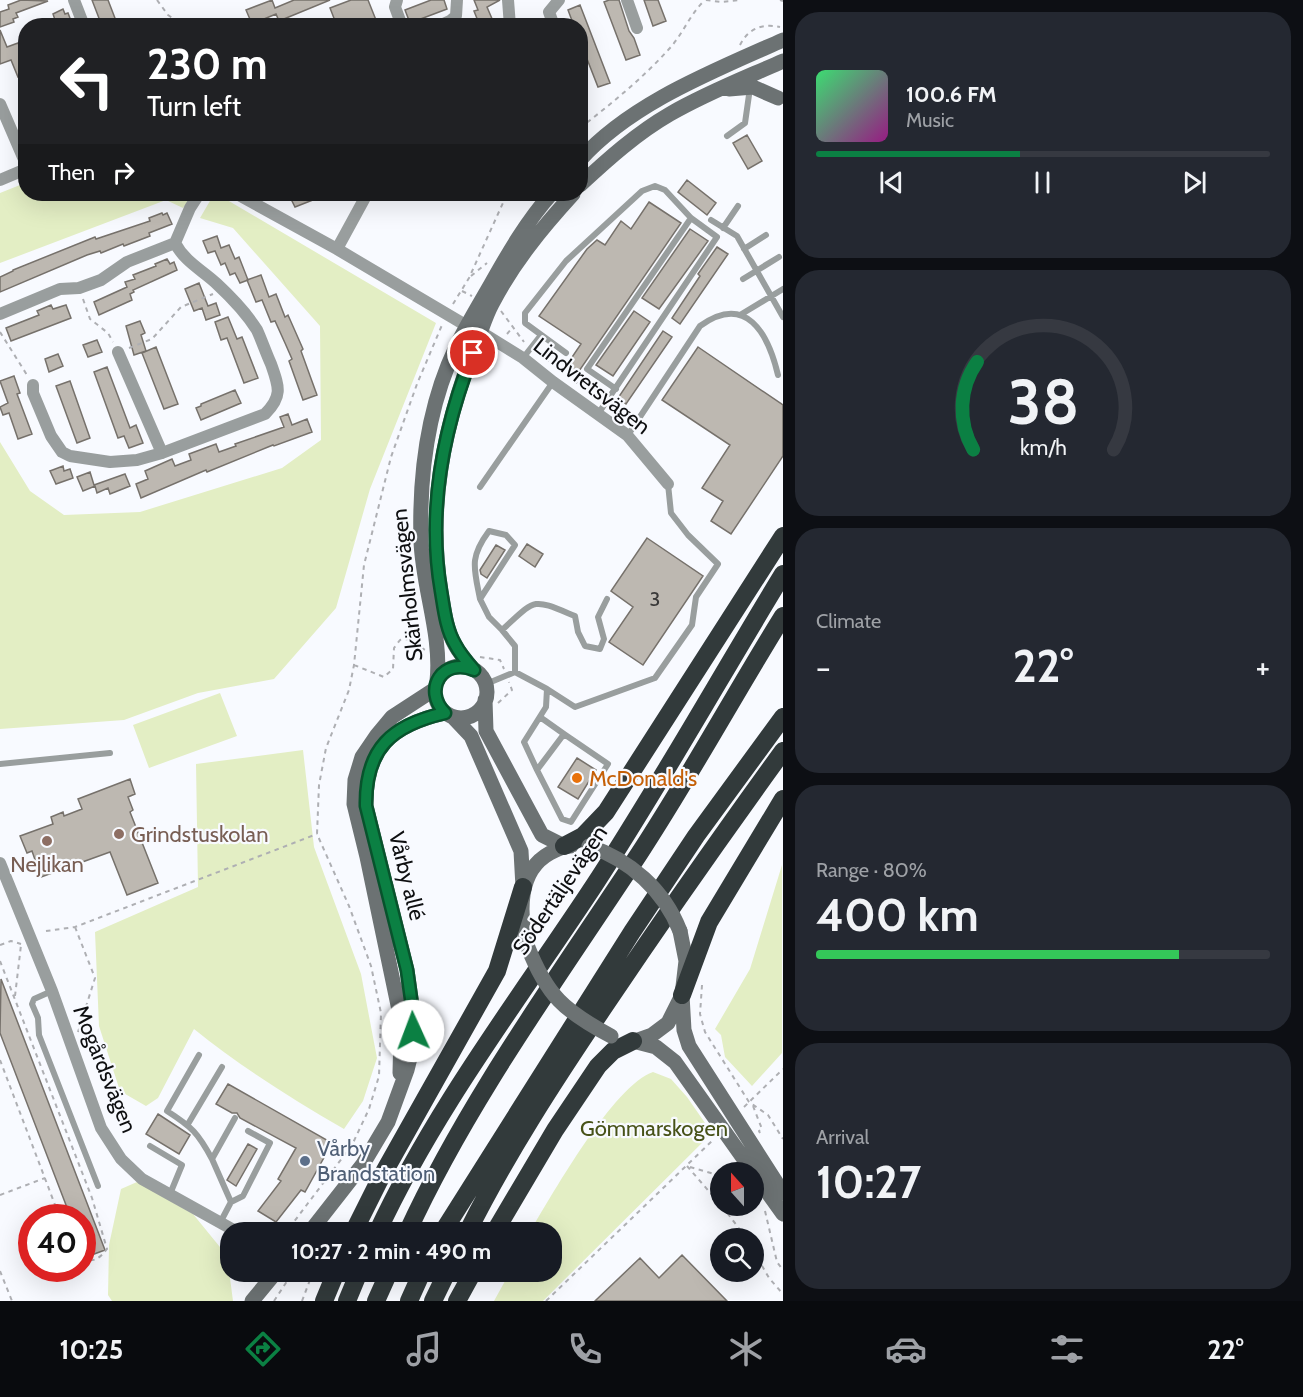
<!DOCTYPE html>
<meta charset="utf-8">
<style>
body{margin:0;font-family:Cabin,sans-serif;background:#242831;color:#f1f3f6;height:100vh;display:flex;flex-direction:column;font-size:22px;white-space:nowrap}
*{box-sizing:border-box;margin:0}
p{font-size:20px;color:#9ea1a6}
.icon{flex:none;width:33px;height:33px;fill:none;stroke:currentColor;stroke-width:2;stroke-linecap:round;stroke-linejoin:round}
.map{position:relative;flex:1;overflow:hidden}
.side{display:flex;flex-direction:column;gap:12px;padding:12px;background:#0d0f14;width:520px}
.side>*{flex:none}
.guide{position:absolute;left:18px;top:18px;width:570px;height:183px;border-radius:24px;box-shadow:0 6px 24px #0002;background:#202124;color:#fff;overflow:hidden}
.needle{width:39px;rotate:339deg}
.buttons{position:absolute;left:710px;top:1162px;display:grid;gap:12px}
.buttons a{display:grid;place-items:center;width:54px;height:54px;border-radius:50%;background:#171b24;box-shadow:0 6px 24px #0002;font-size:30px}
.speed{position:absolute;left:18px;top:1204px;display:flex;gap:12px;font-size:30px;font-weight:700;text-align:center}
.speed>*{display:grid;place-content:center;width:78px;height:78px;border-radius:50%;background:#171b24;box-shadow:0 6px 24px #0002;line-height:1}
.speed .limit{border:9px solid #d22;background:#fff;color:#111}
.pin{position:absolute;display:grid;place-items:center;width:51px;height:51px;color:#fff;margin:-26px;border:3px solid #fff;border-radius:50%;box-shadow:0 2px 6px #0007}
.me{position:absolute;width:66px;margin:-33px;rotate:358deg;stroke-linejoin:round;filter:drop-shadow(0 0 4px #0008)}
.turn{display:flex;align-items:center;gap:21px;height:126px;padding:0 30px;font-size:27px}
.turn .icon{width:78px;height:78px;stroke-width:2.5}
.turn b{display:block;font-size:42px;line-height:51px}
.then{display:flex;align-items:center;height:57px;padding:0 30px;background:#0003;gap:12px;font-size:22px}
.big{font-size:45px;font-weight:700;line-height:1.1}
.side .tile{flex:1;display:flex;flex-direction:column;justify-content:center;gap:9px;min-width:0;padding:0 21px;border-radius:24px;background:#242831}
.side .dial{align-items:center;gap:0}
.dial svg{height:156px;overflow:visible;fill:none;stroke:#363941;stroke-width:7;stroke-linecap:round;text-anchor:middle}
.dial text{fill:#f1f3f6;stroke:none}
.song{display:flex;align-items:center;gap:18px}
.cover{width:72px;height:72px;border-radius:9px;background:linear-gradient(135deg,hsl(140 70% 55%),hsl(310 70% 35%))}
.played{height:6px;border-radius:3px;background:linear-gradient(90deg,#0b8043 45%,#363941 45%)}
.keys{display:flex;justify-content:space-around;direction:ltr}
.heat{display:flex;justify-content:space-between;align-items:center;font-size:33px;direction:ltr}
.charge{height:9px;border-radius:4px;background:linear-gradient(90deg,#34c759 80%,#363941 0)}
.trip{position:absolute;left:220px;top:1222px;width:342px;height:60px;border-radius:24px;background:#171b24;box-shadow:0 6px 24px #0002;font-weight:700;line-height:60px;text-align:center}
.menu{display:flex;height:96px;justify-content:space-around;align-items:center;background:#090b0e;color:#9ea1a6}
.menu .icon{width:42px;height:42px}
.menu .current{color:#0b8043}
.menu b{font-size:27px;color:#f1f3f6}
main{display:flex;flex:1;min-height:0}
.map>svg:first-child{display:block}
.green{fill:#e3eec4}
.building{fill:#bdb8b1;stroke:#76716b;stroke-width:1.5}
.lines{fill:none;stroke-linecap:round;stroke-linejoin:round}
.path{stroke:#aeafb3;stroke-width:2;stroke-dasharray:4.5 4.5;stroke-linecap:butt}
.lane{stroke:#999e9e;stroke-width:6}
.street{stroke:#999e9e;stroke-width:12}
.secondary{stroke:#6c7273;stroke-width:15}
.highway{stroke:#323a3b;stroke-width:18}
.secondary-bridge{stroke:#6c7273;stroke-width:15}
.route-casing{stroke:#07532c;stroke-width:15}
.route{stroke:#0b8043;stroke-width:10}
.food-dot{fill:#e8710a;stroke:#f8faff;stroke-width:2}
.education-dot{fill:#8d6e63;stroke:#f8faff;stroke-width:2}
.service-dot{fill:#5c6f8a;stroke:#f8faff;stroke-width:2}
.labels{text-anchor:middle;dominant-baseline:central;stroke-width:4.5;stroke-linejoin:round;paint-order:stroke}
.number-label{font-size:20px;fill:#3a3939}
.street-label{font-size:22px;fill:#0e0f11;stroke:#f8faff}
.food-label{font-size:22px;fill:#c56008;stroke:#f8faff;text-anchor:start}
.education-label{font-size:22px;fill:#785e54;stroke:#f8faff;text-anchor:start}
.park-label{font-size:22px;fill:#475218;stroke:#f8faff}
.service-label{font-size:22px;fill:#4e5e75;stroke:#f8faff;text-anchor:start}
</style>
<main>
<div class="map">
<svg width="783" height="1301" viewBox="0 0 783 1301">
<rect width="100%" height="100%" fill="#f8faff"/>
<path class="green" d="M25 183 26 194H193L183 208 166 200 0 263V193Z
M214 194H217L436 323 370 489 336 608 274 679 198 693 124 720 0 729V442L30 491 64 515 140 512 282 468 321 440 320 326 233 228 200 218Z
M220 693 237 736 149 768 133 725Z
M303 750 314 847 361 974 377 1058 363 1101 344 1129C292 1099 241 1067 194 1029L158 1098 146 1106 120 1091 99 1026 95 932 198 887 196 764Z
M782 865V1053L752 1086 725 1057 721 1035 715 1029 750 969Z
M653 1072 671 1079 687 1097 712 1133 543 1301H494L510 1272H552V1233H530L531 1230C553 1193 614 1085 653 1072Z
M137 1182 193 1214 224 1252 228 1263 233 1301H112L108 1295 109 1245 121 1189Z"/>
<path class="building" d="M21 0 48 1 16 13 18 17 13 19 14 22 0 27V12L9 9 8 5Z
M92 0H108L118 26H102Z
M272 0 275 8 294 0H330L279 21 276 14 252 24 246 10Z
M351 0H368L376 20 362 26H337L330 8Z
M431 0H444L447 9 410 23 405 10Z
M474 0H500L487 7 493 21 480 26 474 11 478 10Z
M609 0H619L629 31 634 38 640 55 626 60 604 2Z
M644 0H658L666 21 653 26Z
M580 5 610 83 598 87 580 41V26H574L568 10Z
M63 9 65 14 68 13 73 26H57L53 14Z
M0 30 7 47 18 43 26 63V75L18 77 11 60 0 64Z
M747 135 762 161 748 169 733 143Z
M687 180 716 203 707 215 678 192Z
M305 194H328L295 207 291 199Z
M649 202 681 223 577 374 566 366 581 344 539 316 587 249 597 240 605 245 621 221 631 229Z
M162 213 163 215 167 213 172 224 149 233 150 236 124 246 123 244 101 253 100 251 87 255 0 292V277L13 271V270L95 237 96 239 150 221 149 218Z
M690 229 708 241 659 309 642 298Z
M217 236 221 248 229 245 235 259 239 257 248 280 240 283 235 273 230 275 225 263 221 265 215 251 208 253 203 241Z
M717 247 728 254 680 324 672 318 700 276 698 274Z
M167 259 170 264 174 262 177 270 133 290 134 292 130 294 132 300 99 315 94 302 127 287 125 282 135 279 133 275 156 266 155 264Z
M261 275 269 297 276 294 285 317 288 315 303 349 301 351 317 395 303 400 289 361 292 359 285 343 275 321 271 322 262 300 256 302 247 280Z
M199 283 208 306 216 303 220 315 206 320 202 308 194 311 185 289Z
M51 305 53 309 66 305 71 318 11 341 6 328 39 315 37 311Z
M634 311 650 322 613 376 596 365Z
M228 317 237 339 242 337 258 378 244 383 227 338 221 340 215 322Z
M140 321 145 333 141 335 146 351 134 355 126 326Z
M663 331 672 337 626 404 618 398Z
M97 340 102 352 88 357 83 345Z
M156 347 178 404 164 409 142 353Z
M698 347 783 405V456L731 534 711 521 723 501 702 488 730 445 662 400Z
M58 354 63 366 49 372 45 359Z
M107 367 130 428 136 425 143 443 129 448 124 436 118 438 94 372Z
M14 376 20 393 17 394 32 434 18 439 9 413 3 415 0 407 8 403 0 381Z
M70 381 90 438 77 443 56 386Z
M235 390 241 403 201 420 196 408 201 406V404Z
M288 414 292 425 307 419 312 432 274 446 273 445 207 472 206 470 141 498 136 484 148 479 145 471 172 459 175 466 191 460 189 454 216 444 219 452 236 446 235 444 284 427 280 417Z
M63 466 64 471 70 469 73 478 56 484 50 471Z
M90 472 94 485 125 474 130 486 110 494 108 488 97 493 95 486 83 491 77 477Z
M647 538 703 576 643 665 609 642 633 607 611 591Z
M527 544 543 554 535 567 519 556Z
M496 545 505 550 487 578 481 574 480 570Z
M577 758 596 770 578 799 558 787Z
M130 779 135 794 128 797 133 810 130 812 158 883 127 895 110 852 41 877 32 851 27 853 20 836 53 824 51 817 63 812 64 816 82 809 78 799Z
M1 979 105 1250 86 1257 82 1248V1218H71L0 1033Z
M228 1084 332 1143 305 1192 301 1190 276 1222 258 1211 281 1181 278 1179 296 1148 240 1118 237 1113H232L216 1104Z
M158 1114 190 1135 179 1154 146 1134Z
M248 1144 257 1149 236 1186 227 1180Z
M682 1255 727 1301H595L640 1258 659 1278Z"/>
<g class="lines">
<path class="path" d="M157 0 168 15 184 26
M706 0 721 2 741 0
M780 0 783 1
M740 45C748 29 762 23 780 27
M580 128C611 104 643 78 669 49 683 34 690 14 705 0
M471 276 487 263
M462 291 472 296
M83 299 90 319 108 333 113 342
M453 304 469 278 507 194
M501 311 524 342
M0 332 27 375
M507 334 512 328
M129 348 152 339 181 307 213 294
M538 353 598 399
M612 409 630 421
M480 657 500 660 504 669
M354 665 384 677 393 669 394 648 400 640 408 639 425 650
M498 703 512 690 509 682
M75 927 95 978 78 1032
M46 931 75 927 317 834
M0 945 11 941 21 944
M0 961 92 1198 107 1249C100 1258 94 1263 82 1259
M702 985 700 1014 705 1032 749 1102 768 1115 783 1139
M15 996 21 945
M0 1060 60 1218
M753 1106 762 1129 759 1131 760 1133
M744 1107 783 1069
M687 1166 720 1204
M690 1167 718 1175 719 1172 721 1173
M0 1195 45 1178
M722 1206 747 1239
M765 1211 777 1262 783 1270
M298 1233 290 1227 352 1145 369 1109 379 1076 381 1013 371 966 349 906 317 834 319 785 326 748 349 690 354 665 364 565 391 457 417 384 442 325
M753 1250 769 1278 783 1294
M0 1271 12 1301
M274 1301 293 1272
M302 1301 313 1272
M546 1301 714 1139"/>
<path class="lane" d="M727 136 745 123 750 88
M711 220 737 236 783 317
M723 228 738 206
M744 249 766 235
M743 279 779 257
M740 315 783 289
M566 353 525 323V313L566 261 642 191 655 186 665 190 691 218 717 237 598 414
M523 358 541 335
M616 389 587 369 691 218
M628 435 700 326C746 293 768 333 778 375
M480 487 553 382
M480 599C474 568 469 558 489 531L506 535 515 545 480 599 489 617 502 630 515 646V672
M502 630C537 598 531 598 575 616L578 632 585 646 600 649 604 639 598 617 607 599
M486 684 515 672 547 689 546 707 524 742 537 770 564 734 540 717
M547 689 575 707 655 678 692 625 696 597 718 564 688 535 671 513 668 484
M0 764 110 753
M537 770 562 819 571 822 608 764 564 734
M52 991 34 999 32 1004 38 1018 39 1035 98 1186
M199 1055 167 1111C192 1127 198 1133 212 1159
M188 1124 222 1067
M150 1146 182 1165 170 1194
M231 1202 212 1159 235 1118
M221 1221 231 1202 243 1196 270 1143 248 1131"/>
<path class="street" d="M74 0 84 26
M397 0 395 7 402 26
M508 0 510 26
M627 0 637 28
M439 26 450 21 456 16 457 0
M554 26 549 12 559 0
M0 104 26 164
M0 180 26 169
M237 194 337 249 467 326
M337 249 367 194
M0 314 60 289 79 288 101 280 127 262 175 243
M481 332 523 358 553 382 627 435 668 484
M118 352 162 453
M33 385V393L51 436 62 452 70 456 110 462 137 460 162 453 265 414C283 396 279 387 271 364 266 353 262 341 257 330 247 314 231 297 217 284 202 270 185 262 175 243L190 208 199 194
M0 863 52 991 101 1128 121 1159 142 1179 239 1233"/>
<path class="secondary" d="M729 89 753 87 778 98
M580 160C631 103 714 71 783 40
M580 185C608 159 637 133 670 114 706 93 745 78 783 61
M435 692a26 26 0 1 1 52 0a26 26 0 1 1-52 0Z
M474 670C467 662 460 654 455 645 446 629 444 609 441 592 427 506 444 426 475 346 481 332 485 317 492 304 513 263 542 228 573 194
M437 681C442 635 423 589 421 542 419 476 427 408 456 347 466 326 479 305 491 284 509 252 527 221 551 194
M485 700 486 731 542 835 564 846
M453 717 471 736 521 851 523 887
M527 945C519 914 517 871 550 853 557 849 563 846 571 846
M682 995 684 1030 689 1046 783 1193
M633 1041 656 1047 675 1062 783 1214
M635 1041 652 1035 668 1023 682 995 686 961 680 931
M400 1073 401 1033 399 1010 367 857 354 804 355 780 362 757 377 735 392 717 435 689
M309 1233 363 1164 388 1122 407 1070 412 1050 413 1013 407 970 366 806C365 748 392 725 445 713
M252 1301 276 1272"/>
<path class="highway" d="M564 846 583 836 606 812 783 536
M682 995 709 922 783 799
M353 1233 379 1181 497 971 523 887
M377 1233C435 1108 520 998 595 884 661 783 720 677 783 574
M407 1233C468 1100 559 976 639 854 690 776 734 695 783 616
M442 1233 632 932 696 836 783 717
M467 1233C507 1153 556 1078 606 1004 663 919 722 835 783 751
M494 1233 555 1130 598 1066 613 1051 633 1041
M324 1301 336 1272
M347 1301 359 1272
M376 1301 389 1272
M409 1301 422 1272
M433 1301 447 1272
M457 1301 473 1272"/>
<path class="secondary-bridge" d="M589 846C630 860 664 890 680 931
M527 945C547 996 564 1011 611 1036"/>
</g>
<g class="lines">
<g class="route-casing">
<path id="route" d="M413 1031V1013L407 970 366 806C365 748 392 725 445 713 422 689 443 657 474 670 467 662 460 654 455 644 446 629 444 609 441 591 427 510 443 429 473 353"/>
</g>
<use href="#route" class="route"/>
</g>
<circle class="food-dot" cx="577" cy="778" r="6"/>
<g class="education-dot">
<circle cx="119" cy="834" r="6"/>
<circle cx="47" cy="841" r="6"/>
</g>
<circle class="service-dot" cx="305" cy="1161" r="6"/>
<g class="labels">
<g class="number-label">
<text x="655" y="599">3</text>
</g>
<g class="street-label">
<text transform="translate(592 386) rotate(38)">Lindvretsvägen</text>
<text transform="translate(407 585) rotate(-96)">Skärholmsvägen</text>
<text transform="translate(407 876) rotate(76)">Vårby allé</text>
<text transform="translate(560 890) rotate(-56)">Södertäljevägen</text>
<text transform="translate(105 1069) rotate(68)">Mogårdsvägen</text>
</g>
<g class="food-label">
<text x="589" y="778">McDonald's</text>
</g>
<g class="education-label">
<text x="131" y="834">Grindstuskolan</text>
<text x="47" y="864" text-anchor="middle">Nejlikan</text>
</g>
<g class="park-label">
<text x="654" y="1128">Gömmarskogen</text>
</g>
<g class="service-label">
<text x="317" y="1148">Vårby<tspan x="317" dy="25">Brandstation</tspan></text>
</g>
</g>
</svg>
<div class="buttons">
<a><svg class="needle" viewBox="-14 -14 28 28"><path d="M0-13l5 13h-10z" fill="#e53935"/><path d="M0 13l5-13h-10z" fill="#9ea1a6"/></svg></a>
<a><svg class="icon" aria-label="search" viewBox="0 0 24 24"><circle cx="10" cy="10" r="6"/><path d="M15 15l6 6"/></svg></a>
</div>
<div class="speed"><div class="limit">40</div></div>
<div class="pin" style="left:473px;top:353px;background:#d93025"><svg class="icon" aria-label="arrive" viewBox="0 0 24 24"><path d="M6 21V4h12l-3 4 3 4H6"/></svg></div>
<svg class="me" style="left:413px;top:1031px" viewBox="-20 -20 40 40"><circle r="19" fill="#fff"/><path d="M0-13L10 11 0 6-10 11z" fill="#0b8043"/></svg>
<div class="trip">10:27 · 2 min · 490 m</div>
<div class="guide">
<div class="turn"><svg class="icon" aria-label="left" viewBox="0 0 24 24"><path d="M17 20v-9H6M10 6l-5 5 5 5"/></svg><div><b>230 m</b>Turn left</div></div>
<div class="then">Then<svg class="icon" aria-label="right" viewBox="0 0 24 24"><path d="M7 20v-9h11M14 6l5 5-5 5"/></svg></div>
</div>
</div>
<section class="side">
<div class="tile">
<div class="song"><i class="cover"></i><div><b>100.6 FM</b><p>Music</p></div></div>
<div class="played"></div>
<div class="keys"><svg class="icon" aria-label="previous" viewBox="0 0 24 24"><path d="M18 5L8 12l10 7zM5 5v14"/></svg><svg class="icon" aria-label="pause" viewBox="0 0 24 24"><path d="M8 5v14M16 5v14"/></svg><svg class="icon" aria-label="next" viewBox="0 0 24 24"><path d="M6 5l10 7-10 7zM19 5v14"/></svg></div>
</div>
<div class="tile dial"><svg viewBox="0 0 100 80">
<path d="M14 69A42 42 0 1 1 86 69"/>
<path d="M14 69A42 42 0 0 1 16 24" stroke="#0b8043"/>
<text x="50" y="56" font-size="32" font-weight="700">38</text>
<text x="50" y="72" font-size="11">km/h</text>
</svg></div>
<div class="tile"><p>Climate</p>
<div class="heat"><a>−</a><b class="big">22°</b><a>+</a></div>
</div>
<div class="tile"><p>Range · 80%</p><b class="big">400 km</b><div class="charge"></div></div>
<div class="tile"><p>Arrival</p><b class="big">10:27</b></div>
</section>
</main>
<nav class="menu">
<b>10:25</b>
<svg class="icon current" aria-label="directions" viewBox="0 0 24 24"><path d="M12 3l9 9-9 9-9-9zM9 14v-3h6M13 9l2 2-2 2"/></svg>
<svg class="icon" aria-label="music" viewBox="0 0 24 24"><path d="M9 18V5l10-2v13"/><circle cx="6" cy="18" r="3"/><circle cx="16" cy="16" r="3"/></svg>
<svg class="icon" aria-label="phone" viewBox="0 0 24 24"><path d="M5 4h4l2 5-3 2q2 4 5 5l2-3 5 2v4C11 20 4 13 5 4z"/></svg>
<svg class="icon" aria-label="climate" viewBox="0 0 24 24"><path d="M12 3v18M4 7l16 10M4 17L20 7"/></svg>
<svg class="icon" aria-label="car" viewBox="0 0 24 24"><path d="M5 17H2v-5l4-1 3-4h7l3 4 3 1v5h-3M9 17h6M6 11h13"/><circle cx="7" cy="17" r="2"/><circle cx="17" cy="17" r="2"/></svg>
<svg class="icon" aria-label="filters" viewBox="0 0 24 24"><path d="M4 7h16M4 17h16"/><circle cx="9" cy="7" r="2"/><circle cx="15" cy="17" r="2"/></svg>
<b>22°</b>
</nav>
